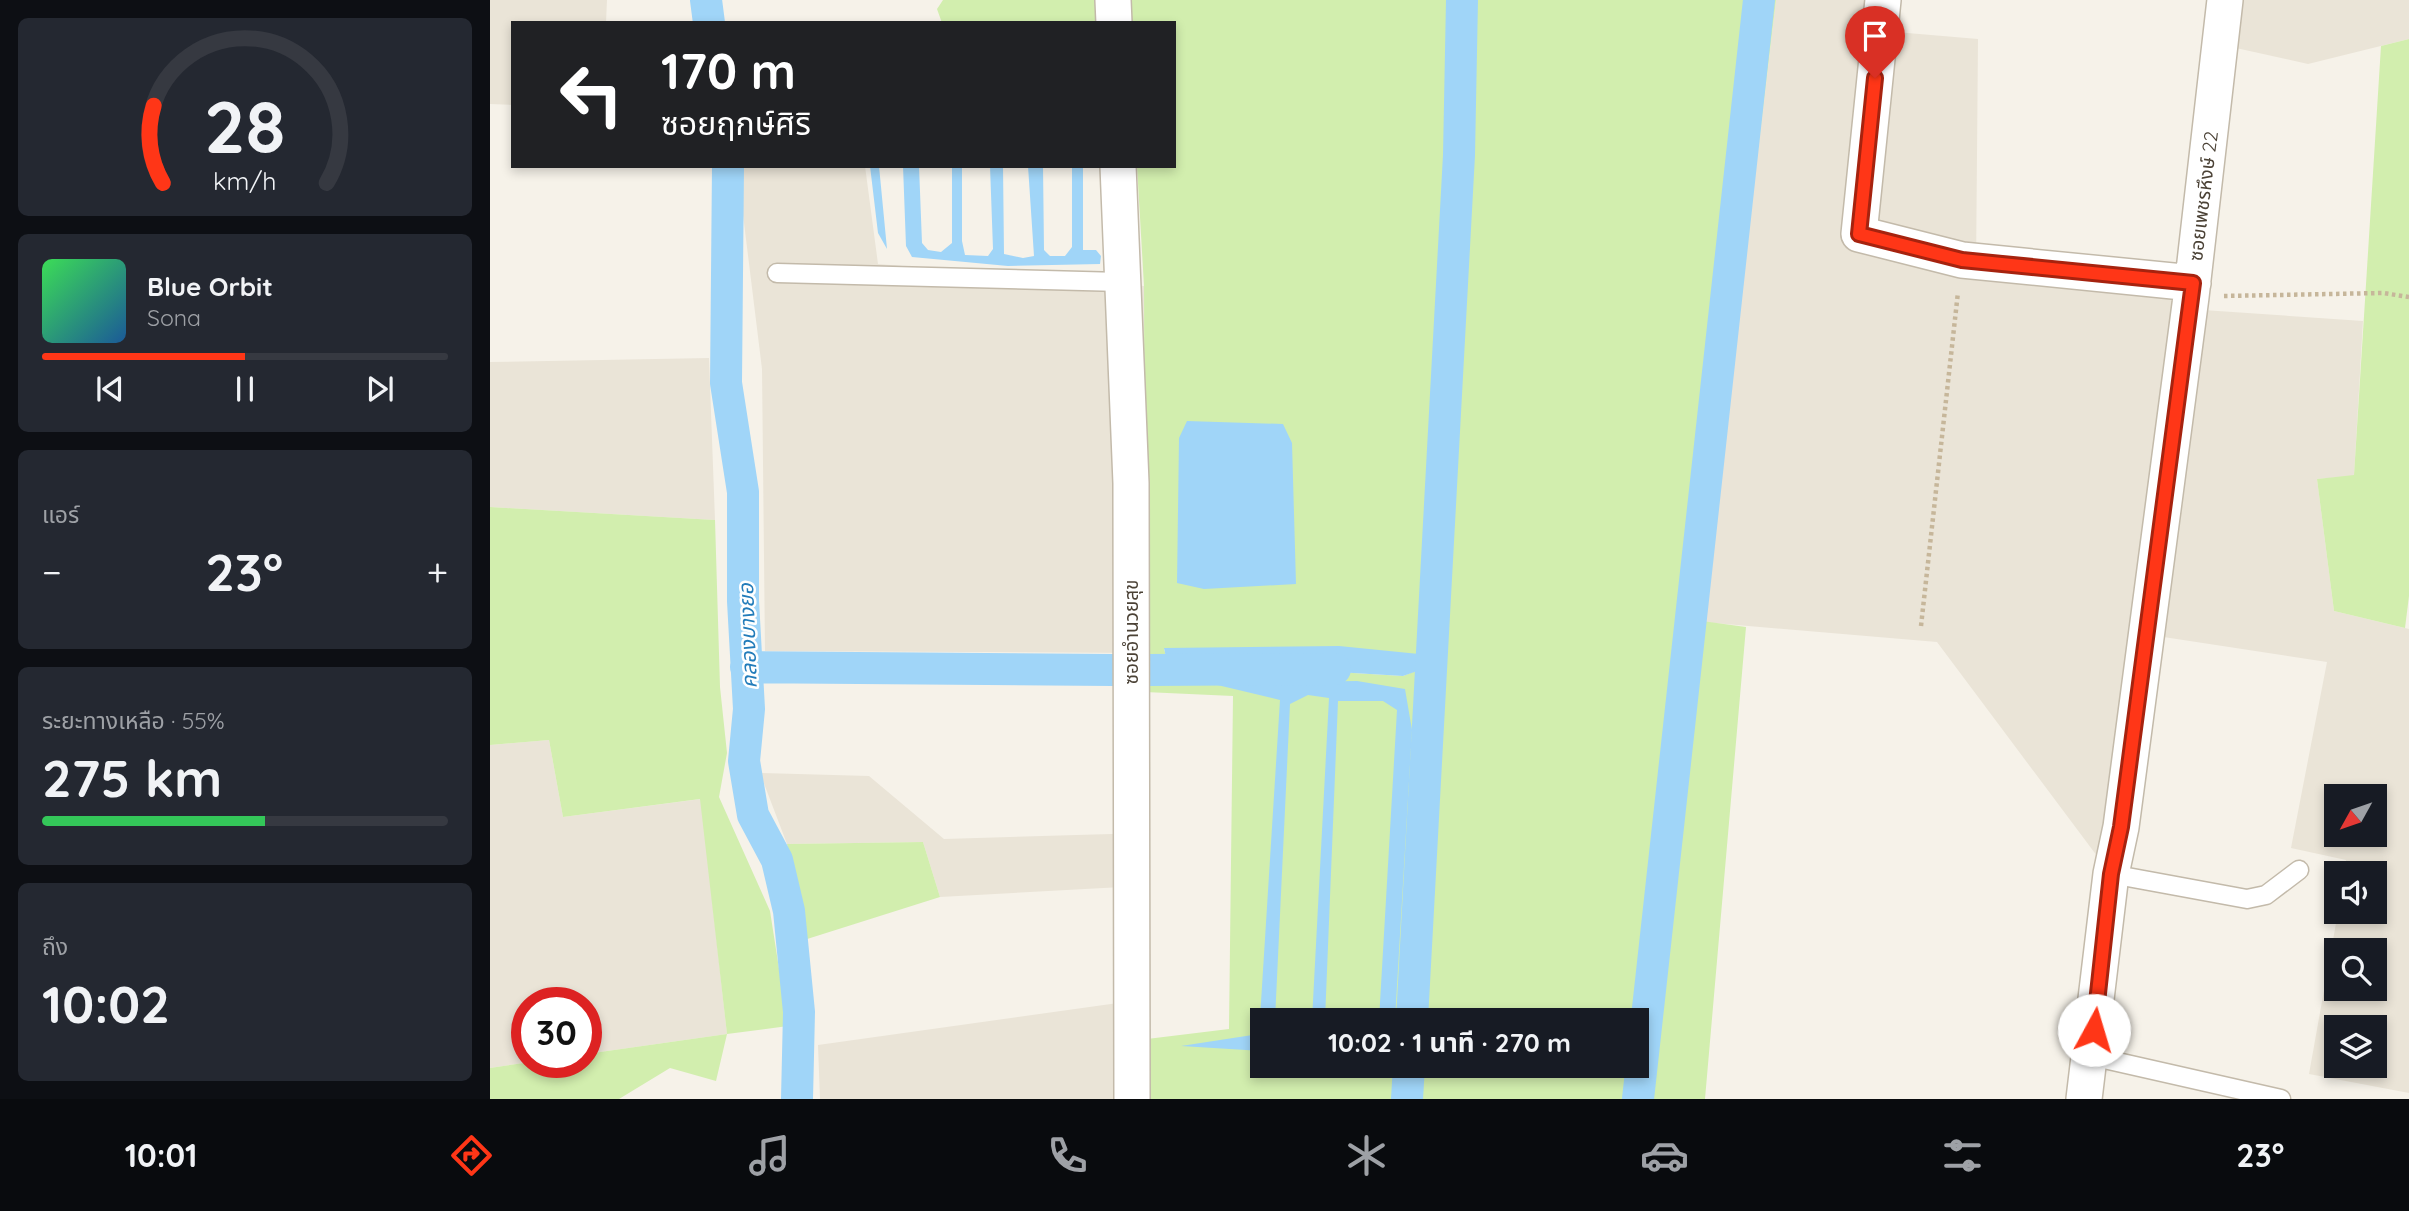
<!DOCTYPE html>
<html lang="th">
<meta charset="utf-8">
<style>
body{margin:0;font-family:Quicksand,"Noto Sans Thai",sans-serif;background:#242831;color:#f1f3f6;height:100vh;display:flex;flex-direction:column;font-size:26px;white-space:nowrap}
*{box-sizing:border-box;margin:0}
p{font-size:23px;color:#9ea1a6}
.icon{flex:none;width:38px;height:38px;fill:none;stroke:currentColor;stroke-width:2;stroke-linecap:round;stroke-linejoin:round}
.map{position:relative;flex:1;overflow:hidden}
.details{display:flex;flex-direction:column;gap:18px;padding:18px;background:#0d0f14;width:490px}
.details>*{flex:none}
.hud{position:absolute;left:21px;top:21px;width:665px;height:147px;border-radius:0px;box-shadow:0 4px 10px #0003;background:#202124;color:#fff;overflow:hidden}
.needle{width:46px;rotate:230deg}
.tools{position:absolute;left:1834px;top:784px;display:grid;gap:14px}
.tools a{display:grid;place-items:center;width:63px;height:63px;border-radius:0px;background:#171b24;box-shadow:0 4px 10px #0003;font-size:35px}
.speed{position:absolute;left:21px;top:987px;display:flex;gap:14px;font-size:35px;font-weight:700;text-align:center}
.speed>*{display:grid;place-content:center;width:91px;height:91px;border-radius:50%;background:#171b24;box-shadow:0 4px 10px #0003;line-height:1}
.speed .limit{border:10px solid #d22;background:#fff;color:#111}
.pin{position:absolute;display:grid;place-items:center;width:60px;height:60px;color:#fff;margin:-72px -30px;border-radius:50% 50% 50% 0;rotate:-45deg;box-shadow:0 0 7px #0007}
.pin .icon{rotate:45deg}
.me{position:absolute;width:77px;margin:-38px;rotate:6deg;stroke-linejoin:round;filter:drop-shadow(0 0 5px #0008)}
.turn{display:flex;align-items:center;gap:24px;height:147px;padding:0 35px;font-size:32px}
.turn .icon{width:91px;height:91px;stroke-width:2.5}
.turn b{display:block;font-size:49px;line-height:60px}
.big{font-size:52px;font-weight:700;line-height:1.1}
.details .tile{flex:1;display:flex;flex-direction:column;justify-content:center;gap:10px;min-width:0;padding:0 24px;border-radius:10px;background:#242831}
.details .dial{align-items:center;gap:0}
.dial svg{height:182px;overflow:visible;fill:none;stroke:#363941;stroke-width:7;stroke-linecap:round;text-anchor:middle}
.dial text{fill:#f1f3f6;stroke:none}
.song{display:flex;align-items:center;gap:21px}
.cover{width:84px;height:84px;border-radius:10px;background:linear-gradient(135deg,hsl(130 70% 55%),hsl(210 70% 35%))}
.played{height:7px;border-radius:4px;background:linear-gradient(90deg,#ff3617 50%,#363941 50%)}
.keys{display:flex;justify-content:space-around;direction:ltr}
.heat{display:flex;justify-content:space-between;align-items:center;font-size:38px;direction:ltr}
.charge{height:10px;border-radius:5px;background:linear-gradient(90deg,#34c759 55%,#363941 0)}
.trip{position:absolute;left:760px;top:1008px;width:399px;height:70px;border-radius:0px;background:#171b24;box-shadow:0 4px 10px #0003;font-weight:700;line-height:70px;text-align:center}
.tabs{display:flex;height:112px;justify-content:space-around;align-items:center;background:#090b0e;color:#9ea1a6}
.tabs .icon{width:49px;height:49px}
.tabs .current{color:#ff3617}
.tabs b{font-size:32px;color:#f1f3f6}
main{display:flex;flex:1;min-height:0}
.map>svg:first-child{display:block}
.residential{fill:#eae4d7;fill-rule:evenodd}
.green{fill:#d2eeae;fill-rule:evenodd}
.water{fill:#a0d5f8}
.lines{fill:none;stroke-linecap:round;stroke-linejoin:round}
.canal{stroke:#a0d5f8;stroke-width:32}
.lane-casing{stroke:#c3baaa;stroke-width:21}
.street-casing{stroke:#c3baaa;stroke-width:38}
.path{stroke:#c6b69a;stroke-width:4.5;stroke-dasharray:3.5 3.5;stroke-linecap:butt}
.lane{stroke:#fff;stroke-width:18}
.street{stroke:#fff;stroke-width:35}
.route-casing{stroke:#a6230f;stroke-width:18}
.route{stroke:#ff3617;stroke-width:12}
.labels{text-anchor:middle;dominant-baseline:central;stroke-width:5;stroke-linejoin:round;paint-order:stroke}
.street-label{font-size:19px;fill:#4b4236;stroke:#fff}
.water-label{font-size:21px;font-style:italic;fill:#227cba;stroke:#fff}
</style>
<main>
<section class="details">
<div class="tile dial"><svg viewBox="0 0 100 80">
<path d="M14 69A42 42 0 1 1 86 69"/>
<path d="M14 69A42 42 0 0 1 10 35" stroke="#ff3617"/>
<text x="50" y="56" font-size="32" font-weight="700">28</text>
<text x="50" y="72" font-size="11">km/h</text>
</svg></div>
<div class="tile">
<div class="song"><i class="cover"></i><div><b>Blue Orbit</b><p>Sona</p></div></div>
<div class="played"></div>
<div class="keys"><svg class="icon" aria-label="previous" viewBox="0 0 24 24"><path d="M18 5L8 12l10 7zM5 5v14"/></svg><svg class="icon" aria-label="pause" viewBox="0 0 24 24"><path d="M8 5v14M16 5v14"/></svg><svg class="icon" aria-label="next" viewBox="0 0 24 24"><path d="M6 5l10 7-10 7zM19 5v14"/></svg></div>
</div>
<div class="tile"><p>แอร์</p>
<div class="heat"><a>−</a><b class="big">23°</b><a>+</a></div>
</div>
<div class="tile"><p>ระยะทางเหลือ · 55%</p><b class="big">275 km</b><div class="charge"></div></div>
<div class="tile"><p>ถึง</p><b class="big">10:02</b></div>
</section>
<div class="map">
<svg width="1919" height="1099" viewBox="0 0 1919 1099">
<rect width="100%" height="100%" fill="#f6f2e9"/>
<path class="residential" d="M0 0H117L116 23H23V105L0 104Z
M1286 0H1394V31L1488 39 1486 271 1687 291 1713 310 1873 321 1864 476 1827 479 1844 611 1919 629V1093L1819 1074 1848 912H1885V873H1854L1856 860 1801 848 1837 662 1667 636 1607 856 1447 642 1212 622ZM1846 796H1885V835H1846ZM1846 950H1885V989H1846ZM1846 1027H1885V1066H1846Z
M1731 0H1919V39L1818 64 1746 48Z
M247 166H375L388 264 654 286 655 653 275 651 272 369Z
M219 358 225 520 0 507V362Z
M59 740 73 817 211 799 237 1034 96 1054V1003H37V1062H40L0 1068V745Z
M270 773 379 776 454 839 656 833 657 1039 660 1099H330L328 1045 628 1003 632 887 450 897 433 842 297 844Z"/>
<path class="green" d="M453 0H615V23H452L447 9Z
M639 0H1286L1212 621 1256 627 1215 1099H660L657 1039 739 1029 743 696 655 692 654 286 647 166H684V23H640ZM674 649 933 668 913 676 678 662ZM772 1020H1146V1066H772Z
M1919 39V596L1915 628 1844 611 1827 479 1864 475 1891 46Z
M0 507 225 520 230 687 237 753 229 797 280 911 298 1026 237 1034 226 1081 180 1068 129 1099H0V1068L40 1062H96V1054L237 1034 210 799 73 817 59 740 0 745Z
M433 842 450 897 314 940 297 844Z"/>
<path class="water" d="M380 166H389L397 249 388 233Z
M413 166H429L432 243 438 250 451 252 462 243V166H472V241L475 255 498 256 503 249 500 166H513L514 254 533 258 544 256 538 166H553L554 250 560 256H575L582 247V166H593V250H606L611 256 610 264 518 266 422 257 416 246Z
M697 421 793 424 802 443 806 584 714 589 687 583 689 438Z
M849 646 929 654 933 669 913 676 677 662 674 648Z
M867 681 915 689 922 730 905 1020H889L907 710 893 701H848L835 1020H822L839 698 818 695 800 704 785 1020H772V1051L691 1046 769 1034 790 700 719 683Z"/>
<g class="lines">
<path class="canal" d="M216 0 219 23
M238 166 236 383 253 492V601L259 709 254 761 263 815 287 860 299 911 309 1012 307 1099
M256 667 623 670
M659 670 845 669
M922 1020 969 155 972 0
M917 1099 919 1066
M1148 1099 1269 0"/>
<g class="lane-casing">
<path id="lane" d="M287 273 631 282
M1621 874 1757 899 1776 895 1809 870
M1601 1056 1791 1099"/>
</g>
<g class="street-casing">
<path id="street" d="M623 0 624 23
M1393 0 1369 234 1472 260 1703 283
M628 166 641 483 642 1099
M1594 1099 1621 874 1631 827 1701 297 1735 0"/>
</g>
<path class="path" d="M1734 296 1893 293 1919 297
M1431 626 1468 292"/>
<use href="#lane" class="lane"/>
<use href="#street" class="street"/>
</g>
<g class="lines">
<g class="route-casing">
<path id="route" d="M1385 78 1369 234 1472 260 1703 283 1631 827 1621 874 1604 1030"/>
</g>
<use href="#route" class="route"/>
</g>
<g class="labels">
<g class="street-label">
<text transform="translate(1713 196) rotate(-83)">ซอยเพชรหึงษ์ 22</text>
<text transform="translate(641 632) rotate(-90)">ซอยอำนวยสุข</text>
</g>
<g class="water-label">
<text transform="translate(257 636) rotate(-92)">คลองบางยอ</text>
</g>
</g>
</svg>
<div class="tools">
<a><svg class="needle" viewBox="-14 -14 28 28"><path d="M0-13l5 13h-10z" fill="#e53935"/><path d="M0 13l5-13h-10z" fill="#9ea1a6"/></svg></a>
<a><svg class="icon" aria-label="sound" viewBox="0 0 24 24"><path d="M4 9h4l5-4v14l-5-4H4zM17 9q2 3 0 6"/></svg></a>
<a><svg class="icon" aria-label="search" viewBox="0 0 24 24"><circle cx="10" cy="10" r="6"/><path d="M15 15l6 6"/></svg></a>
<a><svg class="icon" aria-label="layers" viewBox="0 0 24 24"><path d="M12 4l9 5-9 5-9-5zM3 14l9 5 9-5"/></svg></a>
</div>
<div class="speed"><div class="limit">30</div></div>
<div class="pin" style="left:1385px;top:78px;background:#d93025"><svg class="icon" aria-label="arrive" viewBox="0 0 24 24"><path d="M6 21V4h12l-3 4 3 4H6"/></svg></div>
<svg class="me" style="left:1604px;top:1030px" viewBox="-20 -20 40 40"><circle r="19" fill="#fff"/><path d="M0-13L10 11 0 6-10 11z" fill="#ff3617"/></svg>
<div class="trip">10:02 · 1 นาที · 270 m</div>
<div class="hud">
<div class="turn"><svg class="icon" aria-label="left" viewBox="0 0 24 24"><path d="M17 20v-9H6M10 6l-5 5 5 5"/></svg><div><b>170 m</b>ซอยฤกษ์ศิริ</div></div>
</div>
</div>
</main>
<nav class="tabs">
<b>10:01</b>
<svg class="icon current" aria-label="directions" viewBox="0 0 24 24"><path d="M12 3l9 9-9 9-9-9zM9 14v-3h6M13 9l2 2-2 2"/></svg>
<svg class="icon" aria-label="music" viewBox="0 0 24 24"><path d="M9 18V5l10-2v13"/><circle cx="6" cy="18" r="3"/><circle cx="16" cy="16" r="3"/></svg>
<svg class="icon" aria-label="phone" viewBox="0 0 24 24"><path d="M5 4h4l2 5-3 2q2 4 5 5l2-3 5 2v4C11 20 4 13 5 4z"/></svg>
<svg class="icon" aria-label="climate" viewBox="0 0 24 24"><path d="M12 3v18M4 7l16 10M4 17L20 7"/></svg>
<svg class="icon" aria-label="car" viewBox="0 0 24 24"><path d="M5 17H2v-5l4-1 3-4h7l3 4 3 1v5h-3M9 17h6M6 11h13"/><circle cx="7" cy="17" r="2"/><circle cx="17" cy="17" r="2"/></svg>
<svg class="icon" aria-label="filters" viewBox="0 0 24 24"><path d="M4 7h16M4 17h16"/><circle cx="9" cy="7" r="2"/><circle cx="15" cy="17" r="2"/></svg>
<b>23°</b>
</nav>
